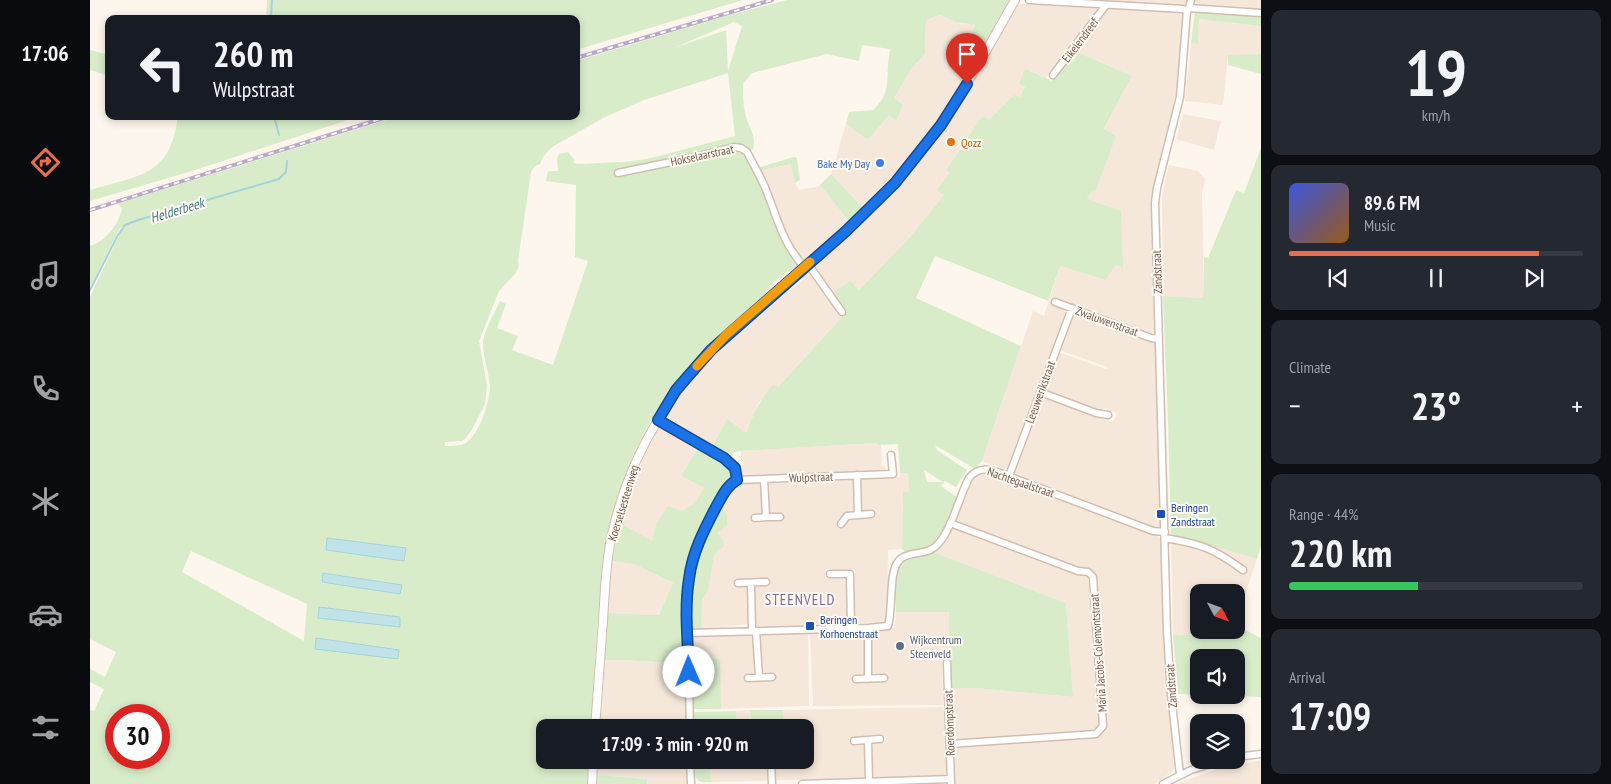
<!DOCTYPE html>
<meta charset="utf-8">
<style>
body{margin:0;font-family:"PT Sans Narrow",sans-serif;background:#242831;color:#f1f3f6;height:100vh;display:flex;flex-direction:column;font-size:19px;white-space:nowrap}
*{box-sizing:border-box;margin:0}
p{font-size:16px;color:#9ea1a6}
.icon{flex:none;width:28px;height:28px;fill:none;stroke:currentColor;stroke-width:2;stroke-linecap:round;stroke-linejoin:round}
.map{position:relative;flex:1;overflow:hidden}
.panel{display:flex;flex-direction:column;gap:10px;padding:10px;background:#0d0f14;width:350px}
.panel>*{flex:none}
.top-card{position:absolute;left:15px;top:15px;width:475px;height:105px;border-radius:10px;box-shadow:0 2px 8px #0003;background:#171b24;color:#f1f3f6;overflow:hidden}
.needle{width:32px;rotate:131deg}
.tools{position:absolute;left:1100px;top:584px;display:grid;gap:10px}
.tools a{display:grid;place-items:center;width:55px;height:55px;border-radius:10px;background:#171b24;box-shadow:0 2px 8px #0003;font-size:25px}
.speed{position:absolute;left:15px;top:704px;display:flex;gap:10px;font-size:25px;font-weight:700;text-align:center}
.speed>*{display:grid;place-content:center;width:65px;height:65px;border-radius:50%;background:#171b24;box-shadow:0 2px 8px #0003;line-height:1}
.speed .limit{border:8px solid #d22;background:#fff;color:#111}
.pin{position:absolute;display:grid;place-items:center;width:42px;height:42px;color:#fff;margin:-51px -21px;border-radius:50% 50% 50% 0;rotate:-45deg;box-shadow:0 0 5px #0007}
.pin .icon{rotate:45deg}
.me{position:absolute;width:55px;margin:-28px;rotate:359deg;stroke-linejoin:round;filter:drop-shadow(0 0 4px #0008)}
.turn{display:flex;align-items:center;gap:18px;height:105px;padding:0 25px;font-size:22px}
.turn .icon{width:65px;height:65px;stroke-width:2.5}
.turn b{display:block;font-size:35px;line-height:42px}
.big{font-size:38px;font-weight:800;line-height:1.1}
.panel .widget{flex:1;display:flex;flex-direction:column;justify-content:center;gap:8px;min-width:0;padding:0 18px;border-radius:10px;background:#242831}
.panel .dial{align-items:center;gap:0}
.dial b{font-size:65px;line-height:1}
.song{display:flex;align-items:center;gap:15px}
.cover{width:60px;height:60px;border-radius:8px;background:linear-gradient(135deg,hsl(230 70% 55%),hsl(30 70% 35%))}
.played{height:5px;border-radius:2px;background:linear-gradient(90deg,#e76f51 85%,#363941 85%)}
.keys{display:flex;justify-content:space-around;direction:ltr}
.heat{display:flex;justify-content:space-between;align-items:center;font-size:28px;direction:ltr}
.charge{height:8px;border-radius:4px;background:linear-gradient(90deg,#34c759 44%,#363941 0)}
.trip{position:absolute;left:446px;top:719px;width:278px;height:50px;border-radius:10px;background:#171b24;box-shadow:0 2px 8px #0003;font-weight:800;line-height:50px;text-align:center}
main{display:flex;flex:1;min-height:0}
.tab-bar{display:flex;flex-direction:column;width:90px;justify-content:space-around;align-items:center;background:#090b0e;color:#9ea1a6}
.tab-bar .icon{width:35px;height:35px}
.tab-bar .selected{color:#e76f51}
.tab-bar b{font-size:22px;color:#f1f3f6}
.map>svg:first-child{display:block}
.residential{fill:#f5e8da}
.green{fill:#d8ecc9;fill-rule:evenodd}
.water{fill:#bfe3e8;stroke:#a5d3da}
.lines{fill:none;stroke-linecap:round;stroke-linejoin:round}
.stream{stroke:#a5d3da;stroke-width:2}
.minor-casing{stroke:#d1beb0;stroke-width:9}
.tertiary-casing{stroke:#d1beb0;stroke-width:10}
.minor{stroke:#fff;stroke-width:6}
.tertiary{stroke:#fff;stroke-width:8}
.rail-casing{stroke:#b9a8c9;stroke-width:4}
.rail{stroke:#fffaf3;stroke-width:2;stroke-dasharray:5.5;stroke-linecap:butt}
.route-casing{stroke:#114b97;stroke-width:12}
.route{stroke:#1a73e8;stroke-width:9}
.slow{stroke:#f59e0b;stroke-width:9}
.food-dot{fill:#e8710a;stroke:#fffaf3;stroke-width:2}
.shop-dot{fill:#3f7fe0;stroke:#fffaf3;stroke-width:2}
.transit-dot{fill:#1a4fb4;stroke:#fffaf3;stroke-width:2}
.service-dot{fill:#5c6f8a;stroke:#fffaf3;stroke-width:2}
.labels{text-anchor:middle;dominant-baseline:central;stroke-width:4;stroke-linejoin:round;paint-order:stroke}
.street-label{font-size:12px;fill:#7a5c4d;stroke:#fffaf3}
.food-label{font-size:12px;fill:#c56008;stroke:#fffaf3;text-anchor:start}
.shop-label{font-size:12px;fill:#366cbe;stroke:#fffaf3;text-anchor:end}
.transit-label{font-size:12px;fill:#164399;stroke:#fffaf3;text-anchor:start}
.service-label{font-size:12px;fill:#4e5e75;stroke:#fffaf3;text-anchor:start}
.water-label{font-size:14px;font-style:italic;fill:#437c86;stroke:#fffaf3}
.quarter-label{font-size:15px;letter-spacing:1px;fill:#846695;stroke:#fffaf3}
</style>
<main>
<nav class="tab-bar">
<b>17:06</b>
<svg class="icon selected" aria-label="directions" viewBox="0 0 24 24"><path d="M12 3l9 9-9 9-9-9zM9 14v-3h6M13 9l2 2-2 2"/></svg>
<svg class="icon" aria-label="music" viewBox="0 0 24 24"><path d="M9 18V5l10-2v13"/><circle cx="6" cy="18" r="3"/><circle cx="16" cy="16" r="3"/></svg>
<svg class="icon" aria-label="phone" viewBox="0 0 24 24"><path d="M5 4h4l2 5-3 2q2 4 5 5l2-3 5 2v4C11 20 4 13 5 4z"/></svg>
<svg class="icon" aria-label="climate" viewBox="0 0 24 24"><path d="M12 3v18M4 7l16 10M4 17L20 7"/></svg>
<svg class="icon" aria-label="car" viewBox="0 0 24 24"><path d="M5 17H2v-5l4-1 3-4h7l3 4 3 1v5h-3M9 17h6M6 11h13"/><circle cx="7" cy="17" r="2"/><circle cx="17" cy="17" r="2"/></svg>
<svg class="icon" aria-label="filters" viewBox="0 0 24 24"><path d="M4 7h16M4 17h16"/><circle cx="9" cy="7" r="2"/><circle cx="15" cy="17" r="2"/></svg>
</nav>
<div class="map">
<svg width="1171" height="784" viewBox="0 0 1171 784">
<rect width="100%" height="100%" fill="#fdf6ec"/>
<path class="residential" d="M995 0H1098L1097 3 1094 6Z
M1102 0H1171V12L1104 6Z
M931 4 1005 8 1008 9V12L956 78 935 70 929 84 935 87 930 98 900 120 892 116 856 170 860 173 854 195 820 237 769 290 752 317 688 387 669 402 656 433 622 448 581 424 577 420 576 416 598 382 619 357 647 330 685 298 693 296 712 281 714 274 794 201 822 170 863 115 881 86 924 10 927 5Z
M1016 9 1090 11 1095 15 1087 90 1062 198 1066 330 1060 334 964 299 975 311V317L918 470 892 461 943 311 954 316 970 266 1014 280 1026 265 1032 267 996 199 1002 191 1026 136 1014 130 1042 76 985 51Z
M850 15 865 22 885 25 882 41 886 45V62L867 94 838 137 808 175 775 210 741 174 756 124 778 140 799 115 806 121 803 98 821 69 835 54 836 20Z
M1109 18 1171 26V54L1138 56 1133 105 1095 101 1101 43H1108Z
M1093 114 1131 121 1124 150 1086 139Z
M702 164 705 183 709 190 726 187 730 185 760 223 716 261H712L702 250 669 171Z
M1079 165 1108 171 1115 179 1112 193 1114 285 1113 298 1073 296 1072 196Z
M985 313 1061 340 1065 345 1067 349 1072 524 1069 528 1063 527 933 479 924 473 950 401 954 398 1022 422 1025 418 1027 414 1024 412 1015 408 1008 411 957 391 956 389 955 386 967 353H971L1016 369 1018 367 972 351 969 348 982 315Z
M573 427 576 428 609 446 591 476 614 488 605 503 599 508 566 524 562 542 530 523 538 495 556 452 568 429Z
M787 443V445H791L792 465 796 468 794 472 654 477 649 474 654 462 651 460V451Z
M896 471 1065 534 1071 540 1084 767 1081 773 1064 784H863L862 750 865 747 1008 736 1014 730 1006 578 988 569 868 524 864 517 883 475Z
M810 473H818L819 491 813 492 812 549 798 550 797 621 793 623 764 624 765 570 736 569 735 578 756 579 758 622 756 624 665 627 664 625V587L666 585 673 586 674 579 647 580V586H658L660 624 604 630 601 625V587L614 535 635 497 644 485 650 483 810 477Z
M866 528 997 574 1001 577 1011 726 1007 732 868 741 864 739 862 736 860 689 886 688 983 697 976 603 843 552 851 544 860 529Z
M1081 534 1167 559 1146 621V592H1109V630H1144L1143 634 1083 635Z
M522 561 544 564 583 583 569 615 517 613Z
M806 612H859L861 661H852L853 705 723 706 720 631 774 630 776 632V675H767V681H792V673H781V631L787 629 798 630 805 627Z
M718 632 719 706 631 709 629 660 602 659V642L604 637 663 634 666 673 656 675 657 680 680 679V673L672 674 669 636 671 633Z
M515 660H535L595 664 596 727 510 728Z
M854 707 858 768 852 777 782 779 781 744 795 741V736L765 737V741L775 743 777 778 621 782 620 760H715V728L672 727 693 726V710Z
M660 710 661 727 646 728V711Z
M507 760H596V784H557V779L506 775Z
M1171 760V784H1086L1130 768Z"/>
<path class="green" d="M177 0H653L486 50V19H176Z
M697 0H921L886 62 879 59 886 45 881 37 885 25 865 22 850 15 836 20 835 54 821 69 804 98 813 105 806 121 799 115 778 140 756 124 759 112 783 110C799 95 797 85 798 65 798 59 800 54 800 49L772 45 769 61 737 54 662 73 653 84C653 94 653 107 656 117 659 128 667 137 663 149L659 151 652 145 643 144 644 149 650 150 655 154 674 191 686 227 695 247 709 266C694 272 682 281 674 296 647 320 619 343 595 372 506 479 510 597 501 727L455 728V760H498L497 784H0V710L4 711 14 689 0 682V669L15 677 26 652 0 639V297L33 227 30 228 0 288V246C16 241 29 224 32 208L27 204 309 116H486V61L633 17ZM644 22 652 26 638 71 636 30 584 48ZM638 73 645 136 557 159 534 162 488 164 484 163V159L478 152 469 154 467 159 468 171H458L456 181 486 185 485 257 498 261 463 365 422 350 428 336 407 328 416 304 410 301C405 312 393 332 393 344 393 358 399 372 400 386 400 401 389 437 374 444 368 446 360 446 355 446V442L372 441 375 439 383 428 395 404 397 385 389 341 409 291 425 274 429 266 428 261 441 172 445 166 450 164 453 157 462 147 515 117 554 100ZM237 538 316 548 315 560 236 550ZM101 551 217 604 214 641 92 572ZM233 573 312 585 310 594 232 582ZM230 607 310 617V626L228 618ZM26 715H69V758H26Z
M1105 11 1171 14V26L1109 19 1108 44 1101 43Z
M0 50 19 55V76L0 70Z
M985 51 1042 76 1014 129 1026 136 1005 192 1002 191 997 199 1031 211 1033 268 1026 265 1015 280 970 266 958 301 845 256 826 298 931 346 892 461 885 469 845 445 847 450 877 470 866 487 855 481 851 486 868 498 852 536 839 549 817 553 812 549 813 492 819 491 818 473H810L808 444 787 445V443L651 451 639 453 634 455 622 448 637 419 656 433C664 413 669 401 683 385L688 387 752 317 755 311 744 292 760 281 769 290 820 237 854 195 847 190 860 173 856 170 892 116 900 119 924 95 930 97 935 87 929 84 935 69 956 78 961 81ZM834 470 853 482H837Z
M1171 54V74L1138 65V55Z
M88 116H270L102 171 0 201V190C50 175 80 177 88 116Z
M1171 148V546L1167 559 1081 534 1078 420 1073 296 1113 298 1114 285V257L1118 258 1146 190 1154 193Z
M704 157 707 158 710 180 705 183 701 164 669 171 667 168Z
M741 174 775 210 760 223 730 185Z
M609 446C620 453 641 460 643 473L620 512 601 557 595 580V664L535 660H515L517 613 569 615 583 583 544 564 522 561 530 523 562 541 566 524 578 506 592 511 605 503 614 488 591 476Z
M630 506 637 515V525L628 533 632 538 634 546 624 554 618 590 612 600 611 630H604C599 622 601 614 601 604 602 564 611 541 630 506Z
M843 552 976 603 983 697 886 688 860 689 859 612H806C806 594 799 565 819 557 826 554 835 554 843 552Z
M1146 625 1171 638V697L1088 694 1083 635 1142 634 1144 630H1146ZM1109 658H1146V695H1109Z
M602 659H630L631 709H603Z
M660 710H693V726L661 727Z
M646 711V727H604L603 712Z
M604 760H620L621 782C602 784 605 775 604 760Z
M506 775 557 779V784H505Z"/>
<path class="water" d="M237 538 316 548 314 561 236 550Z
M233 573 312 585 310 594 232 582Z
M229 607 310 617V627L228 618Z
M226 638 309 650 308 659 225 649Z"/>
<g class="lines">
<path class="stream" d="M181 19 182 0
M184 116 189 135
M0 290 28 235 35 225 48 220 189 179 196 172 197 161"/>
<g class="minor-casing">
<path id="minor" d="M939 0 1093 9 1097 11 1099 8 1171 13
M1099 8 1101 0
M963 75 1016 5
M528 173 605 157 644 147 651 148 657 152C663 164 671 177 676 190 689 222 691 240 714 267
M718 264 752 312
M965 302 1061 338 1069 339
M950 392 1006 413 1018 415
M568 420 634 457 645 467 647 480 803 474 801 455
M767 475 768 515 781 514
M919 476 982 308
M674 479 676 517H690
M665 518 676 517
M860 523 988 571 998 572 1003 577 1013 726 1006 734 860 744
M751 524 757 516 768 515
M1075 538C1111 544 1123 548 1153 570
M740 574H760L761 628
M648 583 676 582
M661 583 662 631
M778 628V679
M666 631 669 677
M598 633 778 628 798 626C803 608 799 580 806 565 814 548 837 558 848 544 862 529 869 497 879 478 888 466 900 469 913 474L1063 531 1075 532
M857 663 861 784
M658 678 682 677
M766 679 794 678
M600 728 597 605 599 579 611 535 638 486 647 480
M778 740 779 782
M764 741 790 739
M1146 757 1171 754
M600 760 601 784
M681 760 682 784
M1090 775 1081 694 1077 631 1065 203 1067 188 1090 97 1097 11
M712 784 861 779
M1073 784 1101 770 1134 760"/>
</g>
<g class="tertiary-casing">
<path id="tertiary" d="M505 728C508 692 510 657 513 621 515 589 516 557 524 526 542 451 581 389 636 335 691 286 756 238 805 183 854 128 889 64 925 0
M502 784 503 760"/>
</g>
<use href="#minor" class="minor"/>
<use href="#tertiary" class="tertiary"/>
<g class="rail-casing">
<path id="rail" d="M486 58 682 0
M0 210 300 116"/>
</g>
<use href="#rail" class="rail"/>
</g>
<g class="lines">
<g class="route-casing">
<path id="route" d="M599 672C598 642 594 610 599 579 602 553 614 530 626 507 632 497 636 486 647 480L645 468 634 458 568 420 586 390 621 350 755 232 805 183 851 125 877 84"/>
</g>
<use href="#route" class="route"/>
<path class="slow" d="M607 366 636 335 720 262"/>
</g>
<circle class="food-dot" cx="861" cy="142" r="5"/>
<circle class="shop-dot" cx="790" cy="163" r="5"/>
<g class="transit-dot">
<rect x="1066" y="509" width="10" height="10" rx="2.5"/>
<rect x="715" y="621" width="10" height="10" rx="2.5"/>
</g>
<circle class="service-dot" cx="810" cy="646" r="5"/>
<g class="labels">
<g class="street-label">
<text transform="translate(990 40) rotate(-53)">Eikelendreef</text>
<text transform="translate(612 155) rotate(-12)">Hokselaarstraat</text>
<text transform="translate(1067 272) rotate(-92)">Zandstraat</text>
<text transform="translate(1017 321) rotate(20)">Zwaluwenstraat</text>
<text transform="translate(950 392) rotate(-70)">Leeuwerikstraat</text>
<text transform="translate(721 477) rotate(-2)">Wulpstraat</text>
<text transform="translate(931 482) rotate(19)">Nachtegaalstraat</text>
<text transform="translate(533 503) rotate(-73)">Koerselsesteenweg</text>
<text transform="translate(1008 653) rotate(-94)">Maria Jacobs-Colemontstraat</text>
<text transform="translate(1081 686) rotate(-94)">Zandstraat</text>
<text transform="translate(859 723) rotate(-92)">Roerdompstraat</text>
</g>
<g class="food-label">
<text x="871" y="142">Qozz</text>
</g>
<g class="shop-label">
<text x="780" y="163">Bake My Day</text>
</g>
<g class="transit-label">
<text x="1081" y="507">Beringen<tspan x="1081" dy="14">Zandstraat</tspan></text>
<text x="730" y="619">Beringen<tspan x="730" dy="14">Korhoenstraat</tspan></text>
</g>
<g class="service-label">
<text x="820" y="639">Wijkcentrum<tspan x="820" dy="14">Steenveld</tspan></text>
</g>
<g class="water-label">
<text transform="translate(87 210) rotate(-17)">Helderbeek</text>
</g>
<g class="quarter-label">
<text x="710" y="599">STEENVELD</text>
</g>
</g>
</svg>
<div class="tools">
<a><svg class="needle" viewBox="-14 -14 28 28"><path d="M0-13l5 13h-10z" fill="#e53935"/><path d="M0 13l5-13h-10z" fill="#9ea1a6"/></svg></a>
<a><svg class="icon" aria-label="sound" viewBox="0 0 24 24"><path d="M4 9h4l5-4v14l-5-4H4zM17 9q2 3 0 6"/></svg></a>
<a><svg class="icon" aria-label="layers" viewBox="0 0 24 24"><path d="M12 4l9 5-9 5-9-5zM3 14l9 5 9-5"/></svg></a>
</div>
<div class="speed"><div class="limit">30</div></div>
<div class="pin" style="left:877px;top:84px;background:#d93025"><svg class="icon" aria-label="arrive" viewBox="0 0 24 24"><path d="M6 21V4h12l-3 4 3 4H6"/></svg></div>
<svg class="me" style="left:599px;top:672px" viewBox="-20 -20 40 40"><circle r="19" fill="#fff"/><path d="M0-13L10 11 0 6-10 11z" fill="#1a73e8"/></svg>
<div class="trip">17:09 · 3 min · 920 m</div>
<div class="top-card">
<div class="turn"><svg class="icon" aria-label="left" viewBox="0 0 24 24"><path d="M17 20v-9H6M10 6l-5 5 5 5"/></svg><div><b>260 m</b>Wulpstraat</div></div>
</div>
</div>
<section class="panel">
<div class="widget dial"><b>19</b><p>km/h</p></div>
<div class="widget">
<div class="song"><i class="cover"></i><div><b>89.6 FM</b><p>Music</p></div></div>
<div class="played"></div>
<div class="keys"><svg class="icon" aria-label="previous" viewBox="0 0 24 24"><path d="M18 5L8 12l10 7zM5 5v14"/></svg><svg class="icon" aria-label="pause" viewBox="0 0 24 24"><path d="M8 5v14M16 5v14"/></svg><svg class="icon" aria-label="next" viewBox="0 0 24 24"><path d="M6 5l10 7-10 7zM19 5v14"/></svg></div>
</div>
<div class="widget"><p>Climate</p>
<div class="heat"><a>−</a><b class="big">23°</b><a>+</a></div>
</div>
<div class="widget"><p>Range · 44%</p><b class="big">220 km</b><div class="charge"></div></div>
<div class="widget"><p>Arrival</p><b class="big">17:09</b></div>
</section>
</main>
